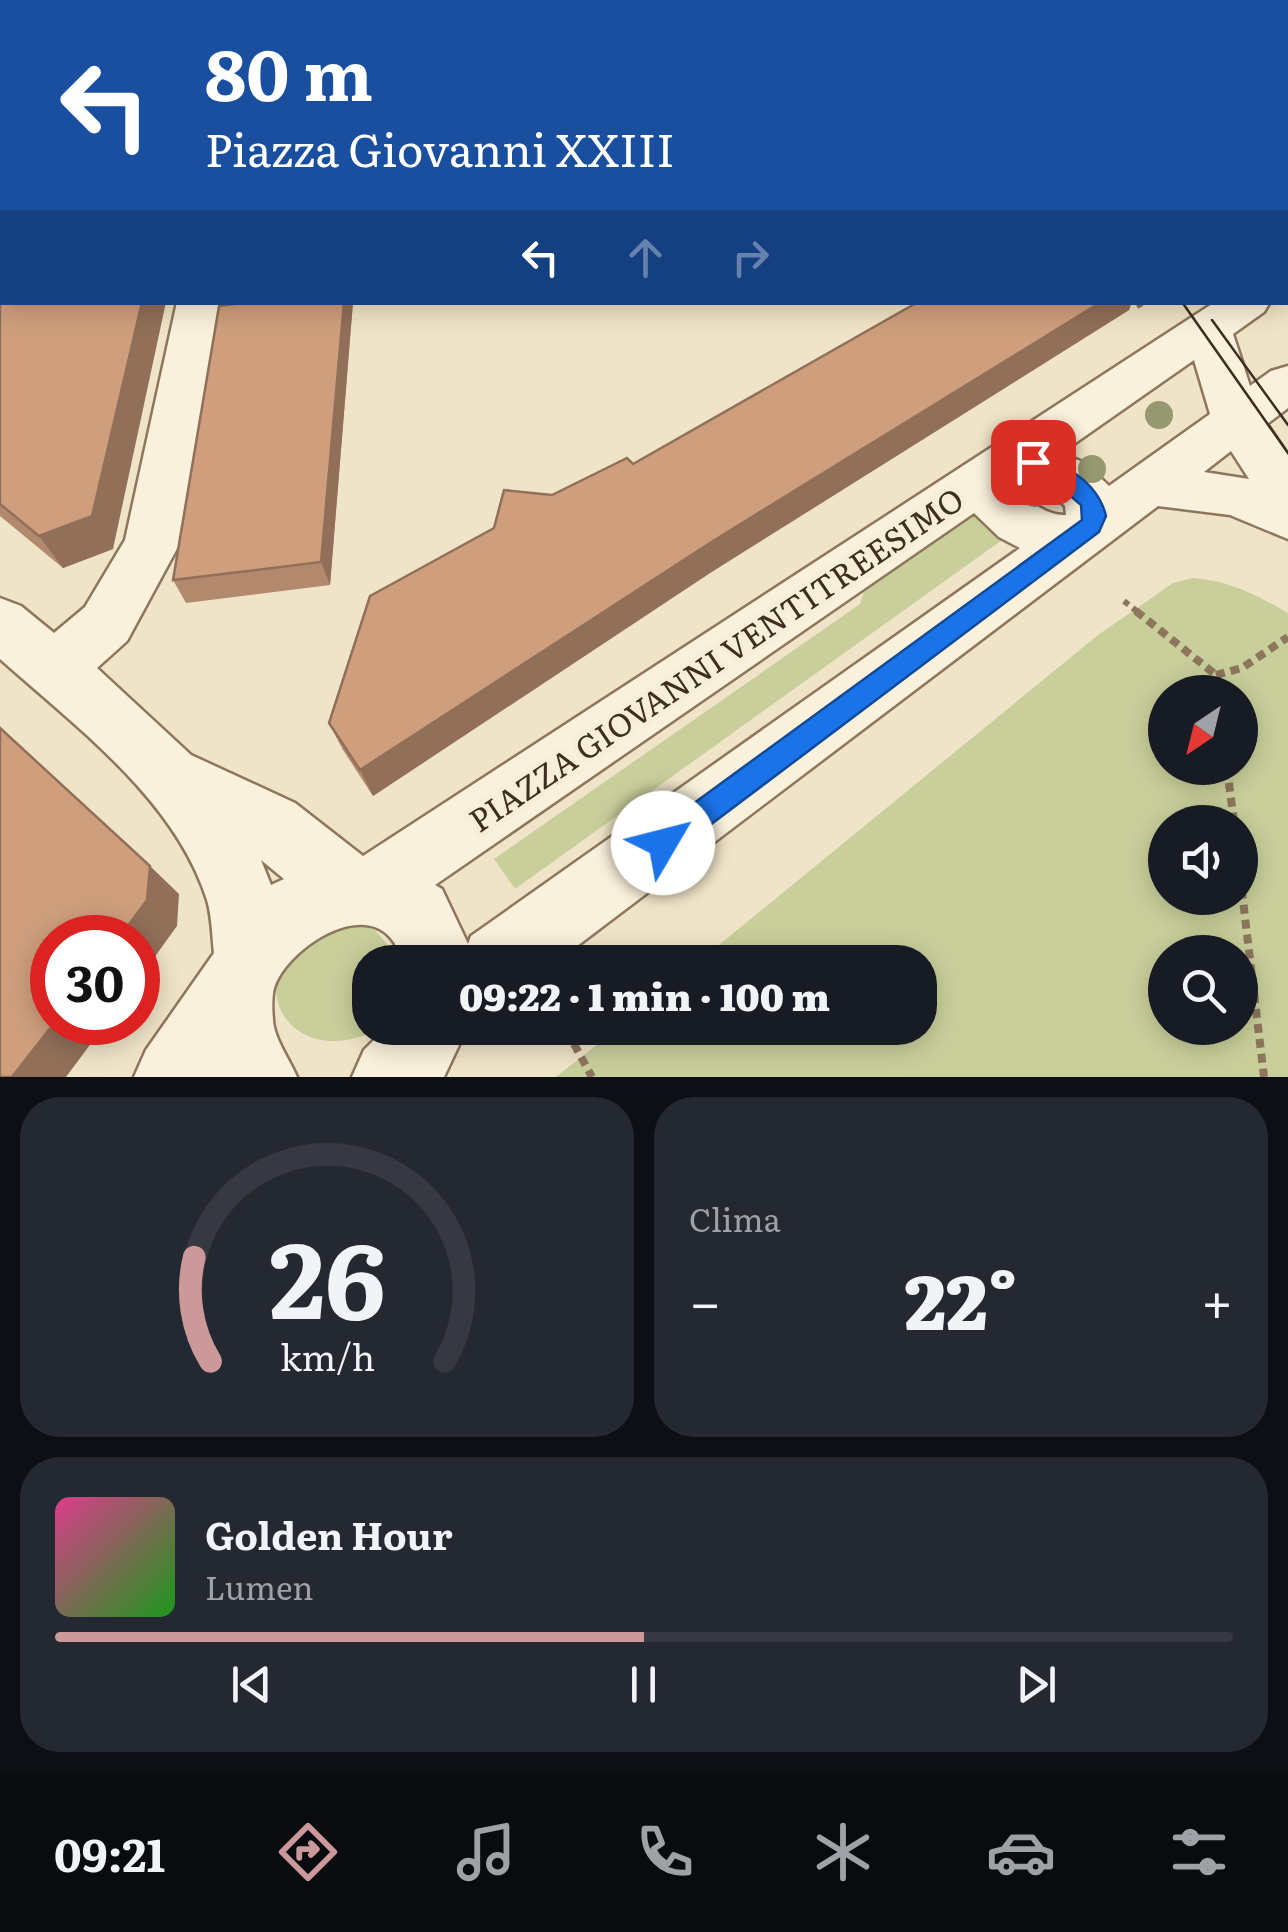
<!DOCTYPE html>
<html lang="it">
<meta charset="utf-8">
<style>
body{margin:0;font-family:Literata,serif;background:#242831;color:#f1f3f6;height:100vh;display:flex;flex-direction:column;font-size:38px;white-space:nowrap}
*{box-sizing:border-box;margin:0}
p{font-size:32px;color:#9ea1a6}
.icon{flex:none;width:55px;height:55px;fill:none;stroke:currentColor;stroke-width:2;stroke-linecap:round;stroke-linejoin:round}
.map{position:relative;height:1077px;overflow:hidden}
.drawer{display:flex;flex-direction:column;gap:20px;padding:20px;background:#0d0f14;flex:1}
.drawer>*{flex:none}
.guide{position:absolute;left:0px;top:0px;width:1290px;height:305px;box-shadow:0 5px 25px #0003;background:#1a4fa0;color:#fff;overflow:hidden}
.needle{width:65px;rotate:215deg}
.buttons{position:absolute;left:1148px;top:675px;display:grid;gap:20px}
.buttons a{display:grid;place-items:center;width:110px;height:110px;border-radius:50%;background:#171b24;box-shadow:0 5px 25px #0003;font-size:50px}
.speed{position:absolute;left:30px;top:915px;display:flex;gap:20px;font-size:50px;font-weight:700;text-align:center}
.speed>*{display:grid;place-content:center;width:130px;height:130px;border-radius:50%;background:#171b24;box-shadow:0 5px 25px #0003;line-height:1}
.speed .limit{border:15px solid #d22;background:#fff;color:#111}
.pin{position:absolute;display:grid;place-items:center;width:85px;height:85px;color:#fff;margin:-42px;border-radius:20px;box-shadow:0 5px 15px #0006}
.me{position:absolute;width:110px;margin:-55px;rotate:53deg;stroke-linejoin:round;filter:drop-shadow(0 0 8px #0008)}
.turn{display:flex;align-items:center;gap:35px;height:210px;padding:0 40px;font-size:45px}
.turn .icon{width:130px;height:130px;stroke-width:2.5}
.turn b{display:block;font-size:70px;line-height:85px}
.lanes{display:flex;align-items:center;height:95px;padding:0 40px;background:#0003;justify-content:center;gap:50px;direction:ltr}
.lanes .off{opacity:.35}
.big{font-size:75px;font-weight:800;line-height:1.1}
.drawer .card{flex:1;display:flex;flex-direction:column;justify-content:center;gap:15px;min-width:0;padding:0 35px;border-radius:40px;background:#242831}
.drawer .dial{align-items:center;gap:0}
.dial svg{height:260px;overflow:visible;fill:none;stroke:#363941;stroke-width:7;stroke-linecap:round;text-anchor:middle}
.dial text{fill:#f1f3f6;stroke:none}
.song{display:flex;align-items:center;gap:30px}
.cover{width:120px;height:120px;border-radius:15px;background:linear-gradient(135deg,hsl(330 70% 55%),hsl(120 70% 35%))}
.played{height:10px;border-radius:5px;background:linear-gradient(90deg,#cc999b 50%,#363941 50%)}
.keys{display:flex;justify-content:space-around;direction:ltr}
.heat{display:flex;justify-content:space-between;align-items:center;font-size:55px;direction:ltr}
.drawer .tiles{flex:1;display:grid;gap:20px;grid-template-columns:1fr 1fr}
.card:last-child{grid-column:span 2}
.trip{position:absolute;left:352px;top:945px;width:585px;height:100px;border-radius:40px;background:#171b24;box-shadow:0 5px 25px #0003;font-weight:800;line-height:100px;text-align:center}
.tab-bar{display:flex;height:160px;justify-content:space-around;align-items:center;background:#090b0e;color:#9ea1a6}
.tab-bar .icon{width:70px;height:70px}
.tab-bar .active{color:#cc999b}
.tab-bar b{font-size:45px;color:#f1f3f6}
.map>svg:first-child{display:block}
.green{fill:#c9cf9b;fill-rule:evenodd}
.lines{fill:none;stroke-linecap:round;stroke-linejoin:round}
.minor-casing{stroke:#8d765c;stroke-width:5}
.path-far1{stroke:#8d765c;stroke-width:6;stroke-dasharray:6 5;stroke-linecap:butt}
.path{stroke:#8d765c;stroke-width:8;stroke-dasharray:9 6;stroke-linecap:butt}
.minor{fill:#faf1dc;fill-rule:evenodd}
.tram{stroke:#3d2e20;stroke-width:2.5}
.tree{fill:#96986f}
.wall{fill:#b2896c}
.shaded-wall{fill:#916f58}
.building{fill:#cf9f7d;stroke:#916f58;stroke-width:2.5}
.route{fill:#1a73e8;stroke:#114b97;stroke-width:2.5}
.labels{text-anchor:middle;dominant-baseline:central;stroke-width:10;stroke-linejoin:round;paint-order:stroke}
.street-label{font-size:32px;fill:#3d2e20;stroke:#f7eed8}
</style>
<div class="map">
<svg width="1288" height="1077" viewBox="0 0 1288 1077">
<rect width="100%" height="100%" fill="#f0e4c8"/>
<path class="green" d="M985 505 1016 530 515 889 494 859 860 604 865 588Z
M1192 578C1228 580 1257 595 1288 613V1077H556L618 1028H920V962H698L1098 635 1173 583ZM1165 692H1240V768H1165ZM1165 822H1240V898H1165ZM1165 952H1240V1028H1165Z
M359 924 375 930 398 958V962H370V1028H380C291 1077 231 976 320 931 330 926 347 926 359 924Z"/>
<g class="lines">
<g class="minor-casing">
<path id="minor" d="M959 0H992L993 2H960Z
M177 302H223L180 543 127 641 97 668 191 755 295 803 363 856 1215 302H1270L1264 312 1233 334 1250 386 1271 371 1288 366V408L1267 424 1288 455V539L1230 515 1158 506 556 962H403C400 956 397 946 393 941 362 898 286 950 274 988 272 996 272 1010 273 1019 273 1037 290 1060 297 1077H134L146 1050 214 953C212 936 212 916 207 900 175 799 75 726 0 659V598L21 606 54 633 85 607 125 540ZM1194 360 1210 414 1109 486 1085 463 1061 453ZM1231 451 1249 479 1204 472ZM1017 482C1036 481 1052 492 1065 506L1066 515C1045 515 1032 503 1017 489ZM974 513 999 537 1020 548 471 936 468 944 442 889 435 885ZM261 860 284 879 271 885Z
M386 1028H467L444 1077H352L364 1050Z"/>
</g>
<path class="path-far1" d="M1138 302 1142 310
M1124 601 1139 613"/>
<path class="path" d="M1136 611 1216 675 1218 692
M1216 675 1242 668 1288 637
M1227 768 1234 822
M1240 875 1264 1077
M574 1044 592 1077"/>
<use href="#minor" class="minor"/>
<path class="tram" d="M1182 302 1288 453
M1212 320 1288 425"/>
</g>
<g class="tree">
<circle cx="1159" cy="415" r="14"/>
<circle cx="1092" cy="469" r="14"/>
<circle cx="1035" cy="492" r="15"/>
</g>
<path class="wall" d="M854 0H958L960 2H855Z
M1028 0H1134L1136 2H1030Z
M0 218 2 223V302L113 549 63 568 0 516Z
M250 302H353L330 585 186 603 173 580Z
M916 302H1132L1129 310 710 573 373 796 343 750 329 723 494 528 552 495 633 464 916 304Z"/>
<path class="shaded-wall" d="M221 0H237L236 2H221Z
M142 302H166L113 549 63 568 39 536Z
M344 302H353L330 585 321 562Z
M1101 302H1132L1129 310 710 573 373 796 360 770 713 541Z
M150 866 179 894 177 926 138 980V938H119Z
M55 1022H107L66 1077H12Z"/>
<path class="building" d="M127 0H221V2H126Z
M378 0H559L560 2H378Z
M877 0H958L960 2H878Z
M1063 0H1134L1136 2H1065Z
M0 228H2V302H142L92 516 39 536 0 504Z
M250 302H344L321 562 173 580 219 306Z
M918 302H1101L713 541 360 770 329 723 370 596 494 528 504 490 552 495 627 458 633 464Z
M0 728 150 866 147 900 119 938H52V1022H55L12 1077H0Z"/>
<path class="route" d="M1033 454C1064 463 1098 482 1106 516L1099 532 673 853 663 857 653 853 649 843 653 833 1082 520 1081 505 1045 474 1025 467 1022 462 1025 456Z"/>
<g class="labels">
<g class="street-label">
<text transform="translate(715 658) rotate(-34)">PIAZZA GIOVANNI VENTITREESIMO</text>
</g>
</g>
</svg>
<div class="buttons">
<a><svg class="needle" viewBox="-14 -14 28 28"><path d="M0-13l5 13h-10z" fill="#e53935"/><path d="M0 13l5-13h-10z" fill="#9ea1a6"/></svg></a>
<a><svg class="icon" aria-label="sound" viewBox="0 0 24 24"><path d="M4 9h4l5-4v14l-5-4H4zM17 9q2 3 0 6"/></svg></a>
<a><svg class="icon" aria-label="search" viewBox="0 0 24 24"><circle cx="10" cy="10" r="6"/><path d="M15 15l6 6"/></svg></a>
</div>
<div class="speed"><div class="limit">30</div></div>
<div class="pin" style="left:1033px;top:462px;background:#d93025"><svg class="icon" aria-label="arrive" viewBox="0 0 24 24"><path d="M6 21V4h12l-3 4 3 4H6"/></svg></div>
<svg class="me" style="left:663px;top:843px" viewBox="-20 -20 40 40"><circle r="19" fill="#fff"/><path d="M0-13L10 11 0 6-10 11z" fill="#1a73e8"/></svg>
<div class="trip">09:22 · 1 min · 100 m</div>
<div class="guide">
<div class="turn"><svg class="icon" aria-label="left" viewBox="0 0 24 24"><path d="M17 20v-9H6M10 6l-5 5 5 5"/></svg><div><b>80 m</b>Piazza Giovanni XXIII</div></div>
<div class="lanes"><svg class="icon" aria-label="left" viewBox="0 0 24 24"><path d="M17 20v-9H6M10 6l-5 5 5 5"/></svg><svg class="icon off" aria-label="ahead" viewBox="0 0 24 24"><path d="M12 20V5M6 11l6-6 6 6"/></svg><svg class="icon off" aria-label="right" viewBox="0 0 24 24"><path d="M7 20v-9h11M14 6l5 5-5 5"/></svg></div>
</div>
</div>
<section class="drawer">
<div class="tiles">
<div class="card dial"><svg viewBox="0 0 100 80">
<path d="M14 69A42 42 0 1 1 86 69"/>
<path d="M14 69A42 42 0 0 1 9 37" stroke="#cc999b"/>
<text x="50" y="56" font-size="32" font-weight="700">26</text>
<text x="50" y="72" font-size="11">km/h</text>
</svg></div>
<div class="card"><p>Clima</p>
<div class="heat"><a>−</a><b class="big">22°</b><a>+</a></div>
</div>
<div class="card">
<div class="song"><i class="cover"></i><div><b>Golden Hour</b><p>Lumen</p></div></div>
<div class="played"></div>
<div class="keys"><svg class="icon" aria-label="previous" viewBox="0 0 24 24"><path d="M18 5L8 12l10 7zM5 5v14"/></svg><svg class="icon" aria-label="pause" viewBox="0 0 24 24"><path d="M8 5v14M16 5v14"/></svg><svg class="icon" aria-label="next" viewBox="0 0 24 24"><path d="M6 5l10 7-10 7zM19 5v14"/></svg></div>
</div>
</div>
</section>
<nav class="tab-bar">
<b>09:21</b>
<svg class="icon active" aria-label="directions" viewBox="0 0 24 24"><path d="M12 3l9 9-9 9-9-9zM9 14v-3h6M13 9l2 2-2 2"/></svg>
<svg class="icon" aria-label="music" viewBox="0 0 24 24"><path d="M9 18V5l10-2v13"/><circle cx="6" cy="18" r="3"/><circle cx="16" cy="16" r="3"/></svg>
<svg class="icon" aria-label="phone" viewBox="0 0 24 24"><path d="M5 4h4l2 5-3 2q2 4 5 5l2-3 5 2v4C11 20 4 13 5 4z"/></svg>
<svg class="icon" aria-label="climate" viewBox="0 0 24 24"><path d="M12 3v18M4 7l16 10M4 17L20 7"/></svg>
<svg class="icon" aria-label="car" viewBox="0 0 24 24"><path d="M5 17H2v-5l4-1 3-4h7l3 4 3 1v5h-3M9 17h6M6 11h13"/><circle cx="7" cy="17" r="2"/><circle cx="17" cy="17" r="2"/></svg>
<svg class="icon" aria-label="filters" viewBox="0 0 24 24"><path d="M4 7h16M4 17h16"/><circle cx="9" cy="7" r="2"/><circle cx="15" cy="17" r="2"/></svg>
</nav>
